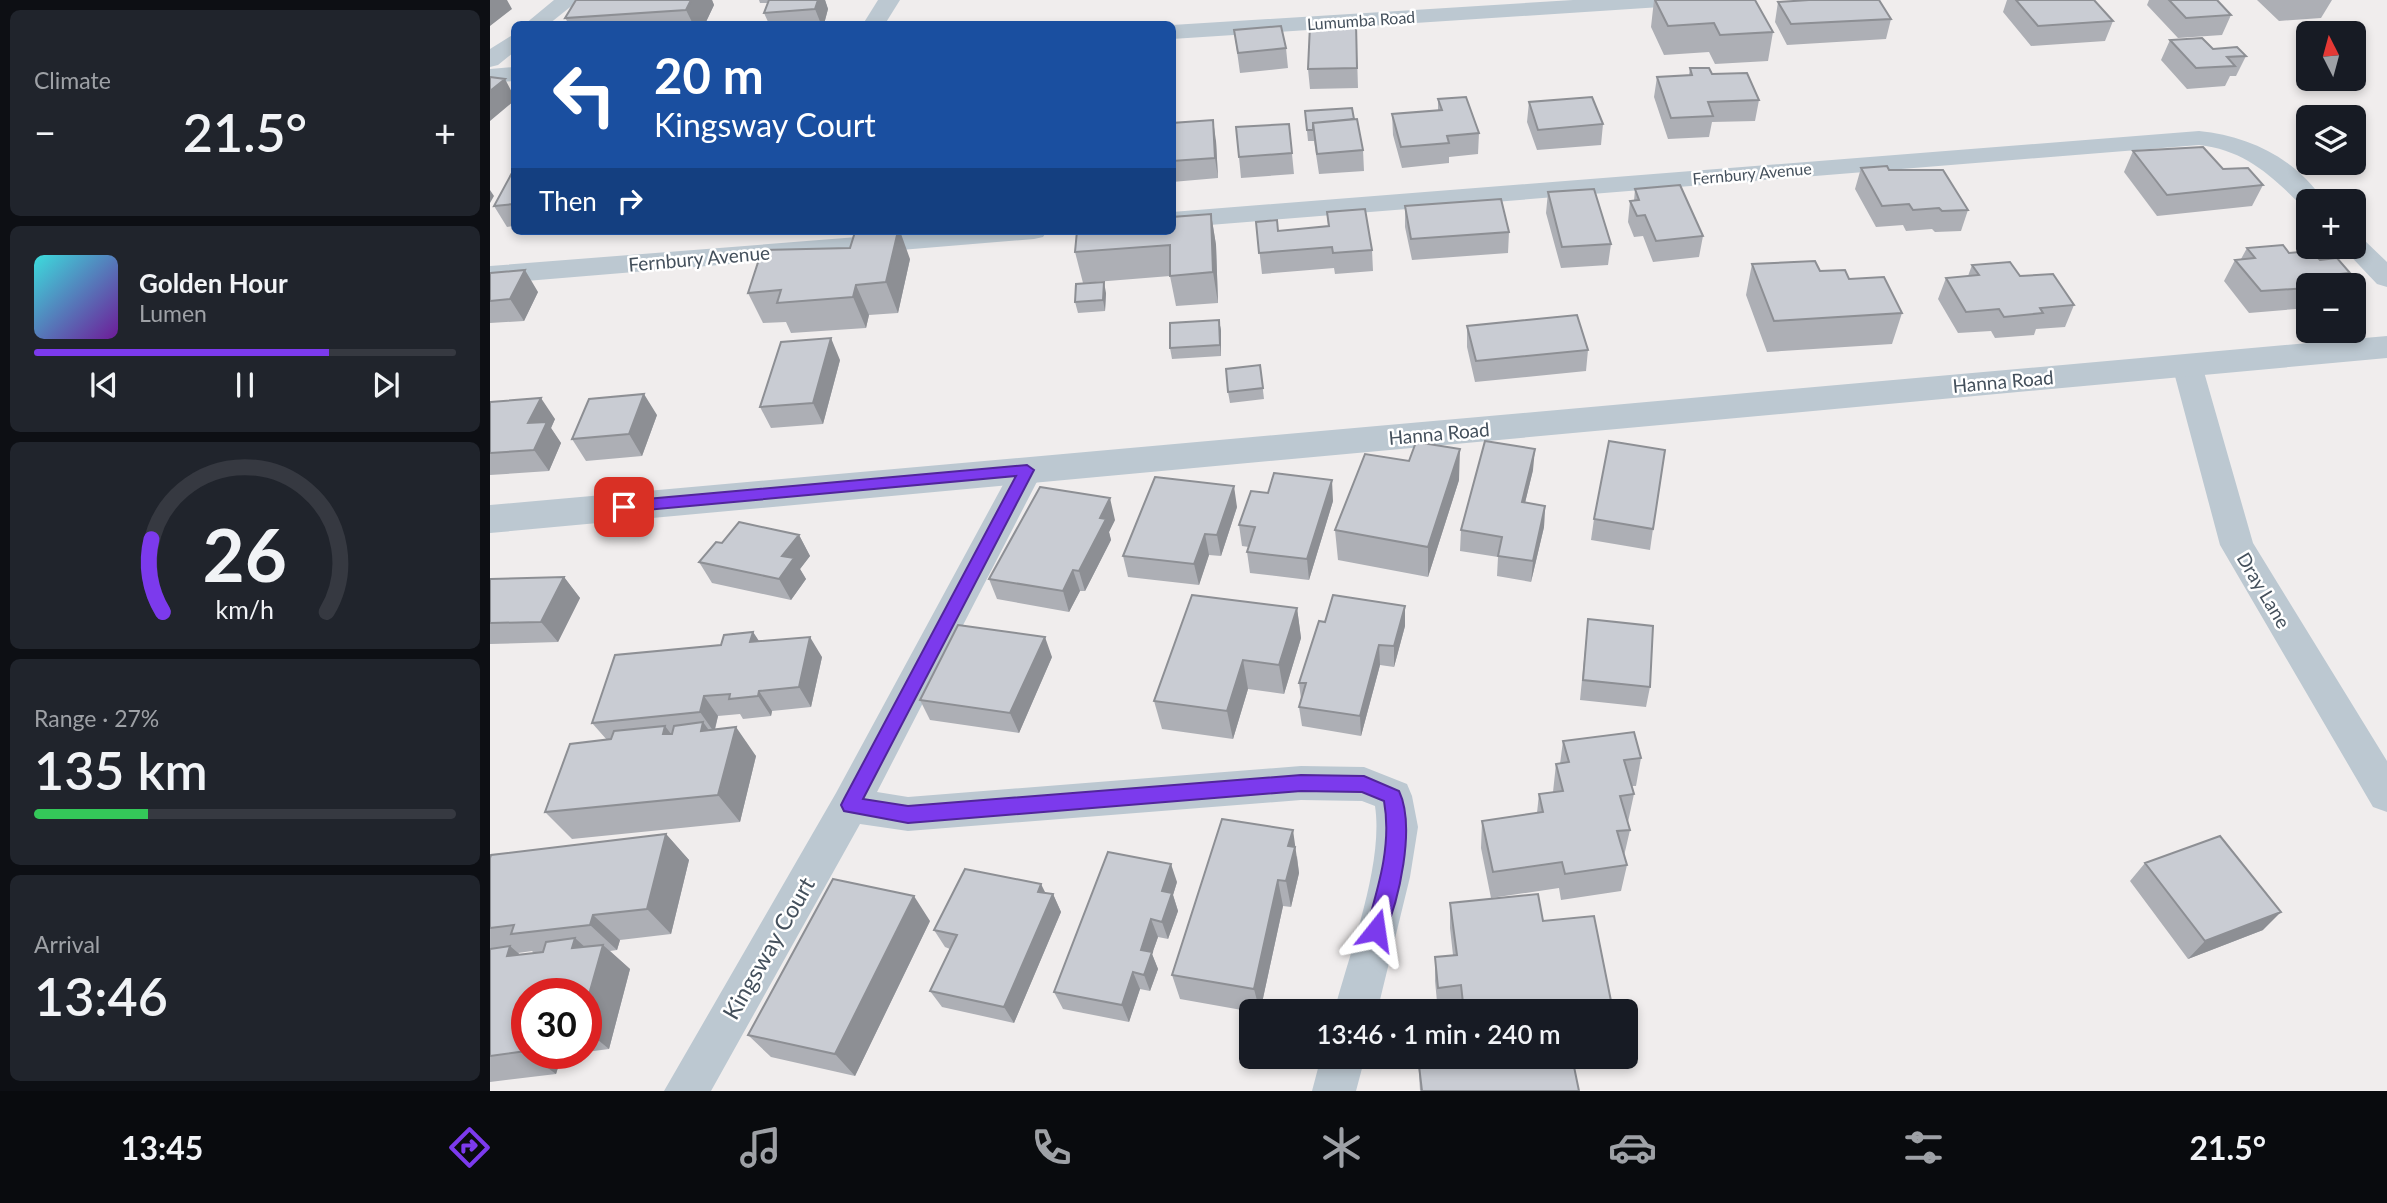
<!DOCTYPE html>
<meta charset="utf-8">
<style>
body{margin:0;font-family:Lato,sans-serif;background:#20242c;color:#f1f3f6;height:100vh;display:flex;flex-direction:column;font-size:26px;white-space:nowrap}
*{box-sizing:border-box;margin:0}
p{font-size:23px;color:#9ea1a6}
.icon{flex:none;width:38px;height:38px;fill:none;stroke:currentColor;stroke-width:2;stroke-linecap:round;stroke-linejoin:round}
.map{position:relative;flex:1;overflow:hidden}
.sheet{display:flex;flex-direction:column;gap:10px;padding:10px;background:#0d0f14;width:490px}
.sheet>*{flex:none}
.banner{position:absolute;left:21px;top:21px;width:665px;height:214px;border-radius:10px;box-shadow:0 4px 10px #0003;background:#1a4fa0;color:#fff;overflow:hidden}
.needle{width:46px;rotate:354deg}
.tools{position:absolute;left:1806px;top:21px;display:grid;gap:14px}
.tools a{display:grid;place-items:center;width:70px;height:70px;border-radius:10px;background:#171b24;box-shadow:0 4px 10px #0003;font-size:35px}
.speed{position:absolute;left:21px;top:978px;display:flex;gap:14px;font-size:35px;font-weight:700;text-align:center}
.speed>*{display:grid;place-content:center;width:91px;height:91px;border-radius:50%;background:#171b24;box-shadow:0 4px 10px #0003;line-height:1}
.speed .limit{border:10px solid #d22;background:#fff;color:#111}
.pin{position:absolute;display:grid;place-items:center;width:60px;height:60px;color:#fff;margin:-30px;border-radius:14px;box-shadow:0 4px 10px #0006}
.me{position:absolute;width:77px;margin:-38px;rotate:15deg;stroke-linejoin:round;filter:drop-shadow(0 0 5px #0008)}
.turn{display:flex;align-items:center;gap:24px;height:147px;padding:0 28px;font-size:32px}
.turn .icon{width:91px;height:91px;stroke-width:2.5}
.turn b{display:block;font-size:49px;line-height:60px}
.then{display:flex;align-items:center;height:66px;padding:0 28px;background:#0003;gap:14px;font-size:26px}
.big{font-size:52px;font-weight:600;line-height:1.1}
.sheet .tile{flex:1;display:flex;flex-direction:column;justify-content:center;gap:10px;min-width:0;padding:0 24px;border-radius:10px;background:#20242c}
.sheet .dial{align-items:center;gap:0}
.dial svg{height:182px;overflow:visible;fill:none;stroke:#363941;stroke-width:7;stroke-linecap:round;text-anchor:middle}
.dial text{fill:#f1f3f6;stroke:none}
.song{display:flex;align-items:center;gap:21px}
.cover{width:84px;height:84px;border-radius:10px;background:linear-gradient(135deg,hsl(180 70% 55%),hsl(280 70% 35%))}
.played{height:7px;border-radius:4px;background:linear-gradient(90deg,#7c3aed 70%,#363941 70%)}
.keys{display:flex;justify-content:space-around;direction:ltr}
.heat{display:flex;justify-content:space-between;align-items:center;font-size:38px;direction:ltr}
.charge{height:10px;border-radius:5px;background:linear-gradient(90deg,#34c759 27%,#363941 0)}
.trip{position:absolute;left:749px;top:999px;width:399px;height:70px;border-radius:10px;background:#171b24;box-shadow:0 4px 10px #0003;font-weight:600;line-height:70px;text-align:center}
.dock{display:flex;height:112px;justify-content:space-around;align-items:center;background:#090b0e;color:#9ea1a6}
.dock .icon{width:49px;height:49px}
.dock .active{color:#7c3aed}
.dock b{font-size:32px;color:#f1f3f6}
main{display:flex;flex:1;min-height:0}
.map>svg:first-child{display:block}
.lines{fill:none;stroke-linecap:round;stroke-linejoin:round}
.minor{fill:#bcc8d1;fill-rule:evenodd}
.tertiary{fill:#bcc8d1;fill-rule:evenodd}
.wall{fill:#adafb5;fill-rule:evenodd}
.shaded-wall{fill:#8d8f94}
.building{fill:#c9ccd3;stroke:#8d8f94;stroke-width:2}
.route{fill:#7c3aed;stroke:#51269a;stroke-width:2}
.labels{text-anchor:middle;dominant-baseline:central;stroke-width:5;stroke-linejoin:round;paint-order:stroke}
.far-street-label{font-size:16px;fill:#44505c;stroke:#fff}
.street-label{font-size:19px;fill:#44505c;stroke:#fff}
.near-street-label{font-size:23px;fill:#44505c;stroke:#fff}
</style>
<main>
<section class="sheet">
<div class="tile"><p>Climate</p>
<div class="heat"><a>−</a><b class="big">21.5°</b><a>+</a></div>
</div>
<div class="tile">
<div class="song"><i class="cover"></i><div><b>Golden Hour</b><p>Lumen</p></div></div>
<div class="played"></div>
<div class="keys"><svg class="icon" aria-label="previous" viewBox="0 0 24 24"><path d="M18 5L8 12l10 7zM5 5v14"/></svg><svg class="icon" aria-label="pause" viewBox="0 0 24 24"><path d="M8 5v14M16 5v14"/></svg><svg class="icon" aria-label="next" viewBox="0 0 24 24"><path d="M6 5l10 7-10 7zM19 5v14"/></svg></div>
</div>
<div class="tile dial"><svg viewBox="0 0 100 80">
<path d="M14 69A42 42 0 1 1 86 69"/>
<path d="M14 69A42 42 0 0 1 9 37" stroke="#7c3aed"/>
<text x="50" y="56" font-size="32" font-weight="700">26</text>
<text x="50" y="72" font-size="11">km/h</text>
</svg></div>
<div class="tile"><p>Range · 27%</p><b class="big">135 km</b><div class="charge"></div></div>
<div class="tile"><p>Arrival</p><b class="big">13:46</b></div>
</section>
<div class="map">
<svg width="1897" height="1091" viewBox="0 0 1897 1091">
<rect width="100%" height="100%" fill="#f0eded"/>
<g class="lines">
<path class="minor" d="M64 0H89L59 24H35Z
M388 0H410L395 24H373Z
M1083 0H1197L1186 6 682 39V25Z
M24 34V52L8 65 0 67V49Z
M24 67V81L0 83V69Z
M1709 131C1759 136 1805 158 1834 201H1818V208L1812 206C1781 175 1754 150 1709 145L682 228V212Z
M444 231H557L553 237 544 239 0 284V266Z
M1864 237 1873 239 1897 262V287L1887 284 1852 247H1864Z
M1697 355 1707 358 1712 365 1763 543 1897 761V812L1883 807 1730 545 1682 365 1687 358Z
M537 459 548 462 553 470 387 792 418 797 811 766 874 767 917 784 922 796 928 827 920 877 887 1012H844C859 954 894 864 885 806L872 801 811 800 418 831 370 824 221 1091H174L346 793 521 470 526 462Z
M831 1057H875L866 1091H822Z"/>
<path class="tertiary" d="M1897 336V358L0 533V505Z"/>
</g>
<path class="wall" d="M86 0H222L224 5 215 24H79L75 18Z
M269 0H335L338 9 334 24H279L274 13 278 3H270Z
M1164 0H1265L1283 32 1278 61 1225 64 1219 52 1174 55 1161 27Z
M1517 0H1604L1623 21 1615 41 1541 46 1513 12Z
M1659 0H1727L1741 15 1732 35 1688 38 1657 5Z
M1767 0H1842L1831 18 1789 21Z
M1288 2 1401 19 1396 39 1297 45 1285 22Z
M866 23 868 88 820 89 818 69Z
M744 30 796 48 798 68 750 73Z
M1680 40 1723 49 1756 56 1746 76H1740L1735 86 1697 89 1671 60Z
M1200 68 1222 74 1269 100 1265 121 1222 122 1219 137 1178 139 1164 97 1167 77 1199 75Z
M948 99 989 133 988 154 959 157V163L912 168 903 135 902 114 948 110Z
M1039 102 1113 124 1111 145 1047 150 1037 122Z
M815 111 864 119 873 150 874 171 829 174 824 141H818Z
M682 123 726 141 728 178 682 182Z
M799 124 804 174 751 178 749 157Z
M1643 151 1773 185 1762 206 1667 216 1634 172Z
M1371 168 1399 170 1478 210 1471 231 1445 232 1442 229 1416 231 1413 225 1386 227 1365 189Z
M24 171V226L17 227 4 206Z
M1145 189 1213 236 1209 257 1163 262 1153 236 1144 237 1138 222 1140 201H1144Z
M1058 192 1121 244 1118 265 1071 268 1056 213Z
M915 206 1019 232 1018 253 922 260 915 227Z
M837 212 882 250 883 271 845 274 844 268 772 274 766 222 788 231 838 226Z
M721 214 726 245 728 303 686 306 680 276 593 283 585 252Z
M1757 248 1799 253 1860 273 1855 281 1818 285V308L1759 313 1734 281 1745 260 1751 259Z
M420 259 408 313 379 315 376 328 301 333 296 322 273 323 258 293Z
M1262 264 1330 271 1359 279 1412 313 1402 344 1277 352 1256 295Z
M1482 265 1530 276 1584 305 1575 327 1546 329 1544 335 1505 338 1501 331 1468 333 1448 299 1456 278 1478 276Z
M0 273 48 292 34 321 0 323Z
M616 293 615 311 588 313 585 302Z
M729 320 731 331V356L682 359 680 348Z
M977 326 1098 350 1096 371 985 382 977 347Z
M350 360 333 424 281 428 270 407Z
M770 365 774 399 740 403 738 392Z
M0 402 65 419 61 428 71 443 59 471 0 475Z
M167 415 152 456 96 461 82 439Z
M1043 470 1035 503 1055 506 1054 527 1041 582 1007 576 1008 557 970 551 971 530Z
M969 480 938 577 848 560 845 530Z
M843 501 819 580 760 573 757 552 759 547 752 546 749 525Z
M747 507 731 556 719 555 709 585 638 577 633 556Z
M1104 519 1163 529 1160 550 1101 540Z
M625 520 619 532 621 540 595 591H590L579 612 507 599 499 579Z
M309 535 320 556 310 569 316 579 301 600 222 583 209 562 232 543Z
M74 577 90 598 68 642 0 644V579Z
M807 608 811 638 794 694 758 689 743 739 672 729 664 701Z
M1098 619 1160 687 1156 707 1090 700Z
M835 622 915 626 904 667 890 665 871 736 812 726 809 707 811 699 809 683Z
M263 632 269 641 332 657 321 707 282 711 281 716 253 719 250 714 228 716 225 730 266 756 250 822 82 839 55 812 117 740 102 723 231 645Z
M562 657 529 733 440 720 430 700Z
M1073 741 1151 758 1146 786H1142L1144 794 1138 822 1140 830 1134 856 1137 865 1131 891 1071 900 1069 888 1001 898 991 848 992 821 1047 813 1049 794 1063 792 1066 764H1070Z
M176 834 199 860 181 934 130 940 127 950 120 951 140 969 119 1049 96 1052V994H37V1054H83L72 1055 66 1074 0 1082V858ZM42 951 44 953 30 955 28 953Z
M807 856 809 873 801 907 793 906 770 1012H763L690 999 682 975Z
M1655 863 1773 930 1698 959 1640 881Z
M687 882 683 895 688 911 678 939 668 937 662 954 668 969 660 991 650 989 639 1022 573 1009 564 992Z
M555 893 563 894 571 912 524 1023 452 1007 440 991 460 949 455 947 444 930Z
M960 903 1053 921 1121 1001 1119 1012H970V1009L948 1012 945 981V957L963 955 960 928Z
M440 921 365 1076 281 1057 258 1035Z
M928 1057 1089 1091H930Z"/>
<path class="shaded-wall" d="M0 0H17L22 9 0 26Z
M201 0H222L224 5 215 24H203L196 10Z
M328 0H335L338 9 334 24H331L325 9Z
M15 79 24 96V101L0 121V91Z
M723 120 726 141 728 178 725 158Z
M0 190 4 196 0 203Z
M721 214 726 245 728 303 723 272Z
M408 231H410L420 259 408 313 396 282Z
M35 270 48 292 34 321 20 299Z
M614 282 616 293 615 311 613 300Z
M366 285 379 315 376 328 363 297Z
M729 320 731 331V356L730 345Z
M341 338 350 360 333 424 323 403Z
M154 394 167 415 152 456 139 434Z
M51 398 65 419 61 428 71 443 59 471 44 450 38 423Z
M970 449 969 480 938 577V547Z
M1045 449 1043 470 1030 523 1032 502Z
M842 480 843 501 819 580 817 559Z
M744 486 747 507 731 556 727 535Z
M620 498 625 520 619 532 621 540 595 591 589 571 610 518Z
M1055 506 1054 527 1041 582 1043 561Z
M715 534 719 555 709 585 704 564Z
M309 535 320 556 310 569 316 579 301 600 289 579 292 556Z
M583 570 590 591 579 612 573 591Z
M74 577 90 598 68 642 51 622Z
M915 606V626L904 667V646Z
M807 608 811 638 794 694 789 665Z
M263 632 276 652 260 642Z
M320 637 332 657 321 707 309 687Z
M555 637 562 657 529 733 520 713Z
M889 645 890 665 871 736 870 716Z
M753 660 758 689 743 739 737 711Z
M269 691 282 711 281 716 268 696Z
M214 696 228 716 224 732 210 712Z
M213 722 234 751 211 731Z
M175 726 197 755 173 734Z
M246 727 266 756 250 822 228 795Z
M803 830 809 873 801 907 796 881 798 846Z
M176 834 199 860 181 934 157 909Z
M681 864 687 882 683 895 688 911 678 939 672 922V891Z
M788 880 793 906 770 1012 764 989Z
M551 884 560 902 563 894 571 912 524 1023 514 1007 548 892Z
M424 896 440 921 365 1076 345 1054Z
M1791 912 1773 930 1698 959 1715 941Z
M103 915 130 940 127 950 100 925Z
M661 919 668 937 662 954 668 969 660 991 654 975 651 950Z
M85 938 109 960 113 945 140 969 119 1049 96 1030V1005L82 948Z
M20 946 49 971 17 956Z
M643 972 650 989 639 1022 632 1005Z
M39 1054H69L72 1055 66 1074Z"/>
<path class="building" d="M86 0H201L196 10 75 18Z
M279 0H328L325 9 274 13Z
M1165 0H1265L1283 32 1230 35 1224 23 1178 26Z
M1319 0H1389L1401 19 1301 24 1288 2Z
M1526 0H1604L1623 21 1548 26Z
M1679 0H1727L1741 15 1696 18Z
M866 23 867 68 818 69 820 25Z
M791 26 796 48 748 53 744 30Z
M1712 38 1723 49 1747 47 1756 56 1737 57 1745 66 1706 68 1680 40Z
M1200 68H1219L1222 74 1257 73 1269 100 1218 102 1223 116 1181 118 1167 77 1202 75Z
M0 77 15 79 0 91Z
M976 97 989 133 957 136 959 143 911 147 902 114 952 110 948 99Z
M1102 97 1113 124 1048 130 1039 102Z
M862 108 864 119 823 123V130H817L815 111Z
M867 119 873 150 827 154 823 123Z
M723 120 725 158 682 161V123Z
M799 124 802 153 749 157 746 127Z
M1713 147 1733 169 1758 168 1773 185 1677 195 1643 151Z
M1397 166 1399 170H1453L1478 210 1452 211 1449 208 1423 210 1419 204 1392 206 1371 168Z
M23 171H24V204L4 206Z
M1190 185 1213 236 1166 241 1155 215 1147 216 1140 201 1149 200 1145 189Z
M1104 189 1121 244 1072 247 1058 192Z
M1011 199 1019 232 921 239 915 206Z
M875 209 882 250 843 253 842 247 769 253 766 222 787 220 788 231 839 226 837 212Z
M721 214 723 272 680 276V245L585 252 587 231H682V217Z
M408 231 396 282 366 285 363 297 287 303 291 290 258 293 272 250 360 248 365 232Z
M1793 245 1799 253 1821 251 1830 260 1847 258 1860 273 1849 274 1860 285H1818V288L1771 291 1745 260 1765 258 1757 248Z
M1325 261 1330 271 1355 270 1359 279 1394 277 1412 313 1284 321 1262 264Z
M1520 262 1530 276 1563 274 1584 305 1550 308 1553 313 1514 317 1509 309 1476 312 1456 278 1489 275 1482 265Z
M35 270 20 299 0 301V273Z
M614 282 613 300 585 302 586 284Z
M1087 315 1098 350 986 361 977 326Z
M729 320 730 345 680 348V323Z
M341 338 323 403 270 407 291 342Z
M770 365 773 388 738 392 736 369Z
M154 394 139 434 82 439 99 399Z
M51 398 38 423 57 422 44 450 0 453V402Z
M995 441 1045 449 1032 502 1055 506 1043 561 1008 556 1012 537 971 530Z
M1119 441 1175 450 1163 529 1104 519Z
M926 442 970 449 938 547 845 530 875 454 919 461Z
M784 473 842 480 817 559 757 552 765 527 749 525 761 491 778 493Z
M665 477 744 486 727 535 715 534 704 564 633 556Z
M550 487 620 498 610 518 616 519 589 571 583 570 573 591 499 579Z
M249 522 309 535 292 556 304 558 289 579 209 562 226 542 232 543Z
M74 577 51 622 0 623V579Z
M702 595 807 608 789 665 753 660 737 711 664 701Z
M843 595 915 606 904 646 889 645 870 716 809 707 816 683H809L829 621 835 622Z
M1098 619 1163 626 1160 687 1093 680Z
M468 625 555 637 520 713 430 700Z
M263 632 260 642 320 637 309 687 269 691 268 696 239 699 240 694 214 696 210 712 102 723 125 655 231 645 234 635Z
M213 722 211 731 246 727 228 795 55 812 80 744 121 739 124 731 175 726 173 734H182L184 726Z
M1144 732 1151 758 1134 760 1144 794 1130 796 1140 830 1127 831 1137 865 1075 874 1072 862 1003 872 992 821 1053 812 1049 794 1073 791 1066 764 1079 762 1073 741Z
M732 819 803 830 798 846 805 847 796 881 788 880 764 989 682 975Z
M176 834 157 909 103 915 100 925 21 934 24 925 0 928V858L1 855Z
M1730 836 1791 912 1715 941 1655 863Z
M618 852 681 864 672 891 682 893 672 922 661 919 651 950 662 952 654 975 643 972 632 1005 564 992Z
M475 869 551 884 548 892 563 894 514 1007 440 991 467 935 444 930Z
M343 879 424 896 345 1054 258 1035Z
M1048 894 1053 921 1104 916 1121 1001 1029 1012H974L971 985 948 988 945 957 967 955 960 903Z
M85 938 82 948 113 945 96 1005V994H37V1048L36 1051 0 1056V949L20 946 17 956 53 952 56 942Z
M928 1057H1082L1089 1091H932Z"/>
<path class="route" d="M537 465 544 470 373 799 418 806 811 775 874 776 909 791C926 827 909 901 893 937L886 940 879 937 876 930C888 888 902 845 894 801L872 792 811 791 418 823 354 811 351 805 354 799 526 476 134 512 126 507 134 501Z"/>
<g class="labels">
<g class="far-street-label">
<text transform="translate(871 20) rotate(-4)">Lumumba Road</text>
<text transform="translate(1262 173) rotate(-5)">Fernbury Avenue</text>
</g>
<g class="street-label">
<text transform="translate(209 258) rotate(-5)">Fernbury Avenue</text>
<text transform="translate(1513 381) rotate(-5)">Hanna Road</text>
<text transform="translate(949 433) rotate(-5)">Hanna Road</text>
<text transform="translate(1774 590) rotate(59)">Dray Lane</text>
</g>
<g class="near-street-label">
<text transform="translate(278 948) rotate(-60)">Kingsway Court</text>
</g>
</g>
</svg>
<div class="tools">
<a><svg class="needle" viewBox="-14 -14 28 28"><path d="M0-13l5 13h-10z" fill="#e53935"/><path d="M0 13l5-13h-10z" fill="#9ea1a6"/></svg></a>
<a><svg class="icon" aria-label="layers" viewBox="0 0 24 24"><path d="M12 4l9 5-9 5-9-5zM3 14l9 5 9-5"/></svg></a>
<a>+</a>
<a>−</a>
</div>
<div class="speed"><div class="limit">30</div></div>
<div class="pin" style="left:134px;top:507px;background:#d93025"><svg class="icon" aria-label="arrive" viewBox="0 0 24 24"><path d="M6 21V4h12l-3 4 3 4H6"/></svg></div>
<svg class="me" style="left:886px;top:930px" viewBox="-20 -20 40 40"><path d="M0-17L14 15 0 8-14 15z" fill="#7c3aed" stroke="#fff" stroke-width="4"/></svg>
<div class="trip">13:46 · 1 min · 240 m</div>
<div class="banner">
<div class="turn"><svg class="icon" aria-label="left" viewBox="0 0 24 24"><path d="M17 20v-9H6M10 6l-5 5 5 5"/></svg><div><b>20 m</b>Kingsway Court</div></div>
<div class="then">Then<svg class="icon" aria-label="right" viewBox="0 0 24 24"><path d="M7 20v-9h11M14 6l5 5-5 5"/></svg></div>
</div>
</div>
</main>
<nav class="dock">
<b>13:45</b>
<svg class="icon active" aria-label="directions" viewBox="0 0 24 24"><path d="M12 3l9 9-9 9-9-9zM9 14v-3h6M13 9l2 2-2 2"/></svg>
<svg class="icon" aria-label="music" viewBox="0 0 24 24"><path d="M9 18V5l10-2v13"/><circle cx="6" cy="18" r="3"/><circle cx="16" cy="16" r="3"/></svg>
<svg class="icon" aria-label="phone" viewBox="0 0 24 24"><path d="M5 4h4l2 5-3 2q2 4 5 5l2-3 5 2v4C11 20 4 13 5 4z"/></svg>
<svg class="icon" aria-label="climate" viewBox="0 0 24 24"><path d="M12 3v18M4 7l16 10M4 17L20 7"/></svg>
<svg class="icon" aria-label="car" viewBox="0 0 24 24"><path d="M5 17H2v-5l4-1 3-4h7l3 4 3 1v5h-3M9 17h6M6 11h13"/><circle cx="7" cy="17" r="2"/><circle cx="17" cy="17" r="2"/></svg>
<svg class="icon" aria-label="filters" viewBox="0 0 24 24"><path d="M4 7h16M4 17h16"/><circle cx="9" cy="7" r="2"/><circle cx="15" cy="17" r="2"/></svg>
<b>21.5°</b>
</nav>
